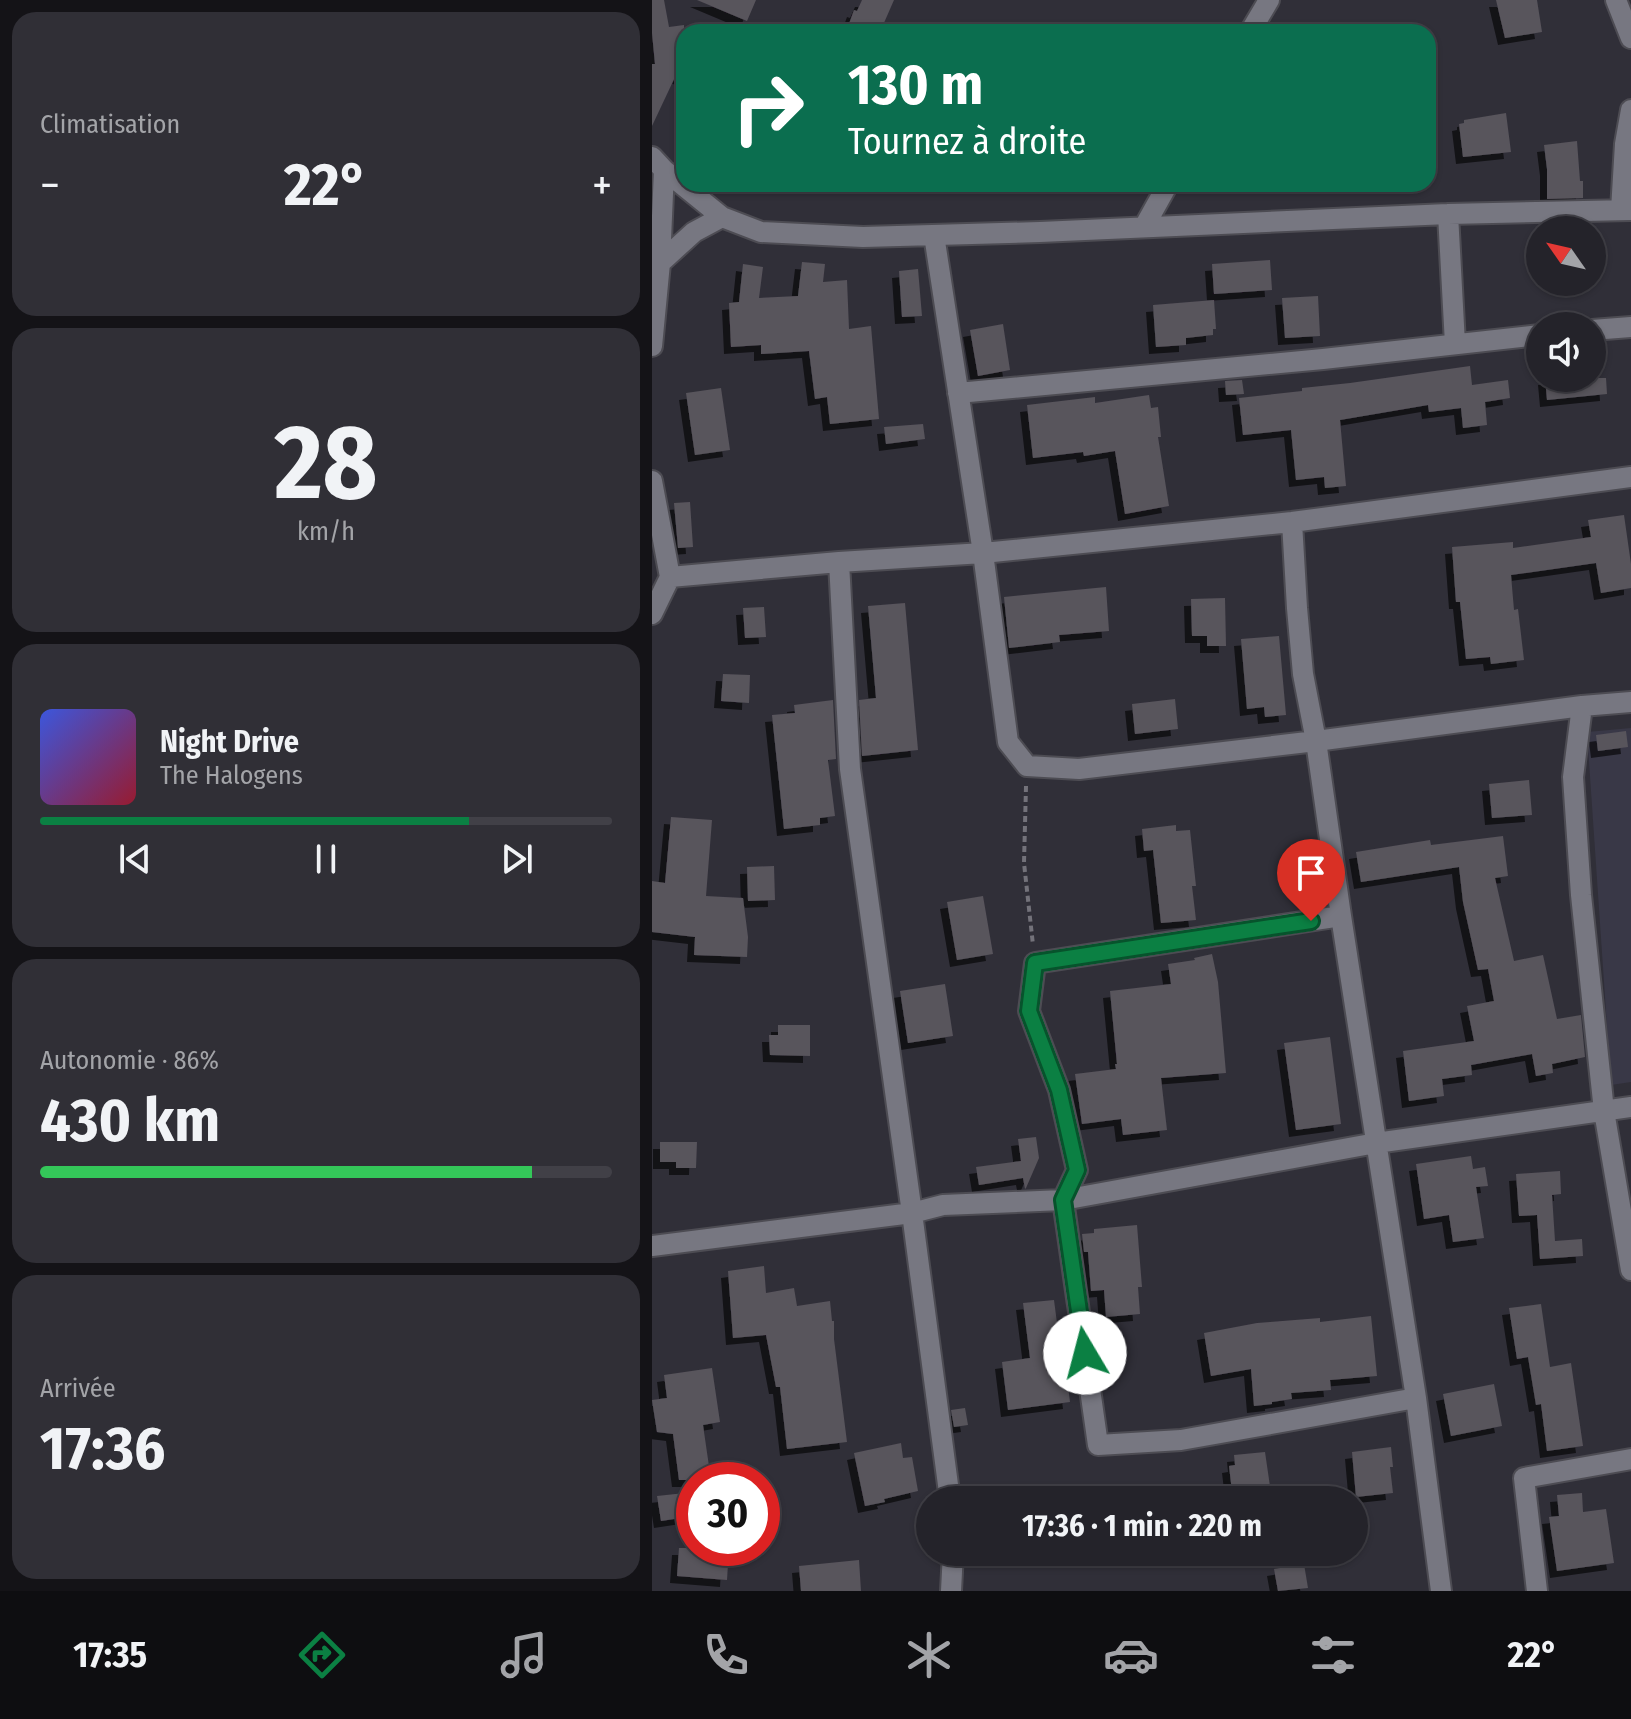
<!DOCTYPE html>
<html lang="fr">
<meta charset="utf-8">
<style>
body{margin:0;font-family:"Fira Sans Condensed",sans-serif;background:#302f36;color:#f1f3f6;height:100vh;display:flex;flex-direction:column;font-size:30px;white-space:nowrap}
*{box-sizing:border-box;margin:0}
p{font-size:26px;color:#a3a4a8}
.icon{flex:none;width:44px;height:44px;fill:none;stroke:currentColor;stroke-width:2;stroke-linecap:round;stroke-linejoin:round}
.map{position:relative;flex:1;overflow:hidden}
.panel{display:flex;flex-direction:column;gap:12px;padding:12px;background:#141317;width:652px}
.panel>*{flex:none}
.banner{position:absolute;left:24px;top:24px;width:760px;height:168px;border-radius:24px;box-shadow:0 2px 6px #0004,0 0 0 2px #414047;background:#0b6e4f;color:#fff;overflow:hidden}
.needle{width:52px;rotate:304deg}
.tools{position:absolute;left:874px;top:216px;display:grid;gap:16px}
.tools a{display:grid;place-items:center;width:80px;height:80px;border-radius:50%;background:#24232a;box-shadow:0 2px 6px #0004,0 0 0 2px #414047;font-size:40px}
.speed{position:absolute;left:24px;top:1462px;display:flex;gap:16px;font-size:40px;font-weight:700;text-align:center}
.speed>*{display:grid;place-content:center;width:104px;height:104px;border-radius:50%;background:#24232a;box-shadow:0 2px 6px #0004,0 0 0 2px #414047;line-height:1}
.speed .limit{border:12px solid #d22;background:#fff;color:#111}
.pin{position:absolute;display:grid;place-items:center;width:68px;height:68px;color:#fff;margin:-82px -34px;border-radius:50% 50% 50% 0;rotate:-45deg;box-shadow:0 0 8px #0007}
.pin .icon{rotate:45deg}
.me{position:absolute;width:88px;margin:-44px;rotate:352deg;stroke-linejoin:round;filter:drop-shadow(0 0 6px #0008)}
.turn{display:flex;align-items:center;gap:28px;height:168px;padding:0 40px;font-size:36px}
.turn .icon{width:104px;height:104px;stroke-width:2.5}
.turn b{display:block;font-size:56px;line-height:68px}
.big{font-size:60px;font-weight:700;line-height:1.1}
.panel .card{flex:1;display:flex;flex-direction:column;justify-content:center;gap:12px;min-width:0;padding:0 28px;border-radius:24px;background:#302f36}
.panel .dial{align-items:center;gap:0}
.dial b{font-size:104px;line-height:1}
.song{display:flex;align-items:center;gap:24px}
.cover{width:96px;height:96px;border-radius:12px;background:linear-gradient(135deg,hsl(230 70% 55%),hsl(350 70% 35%))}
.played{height:8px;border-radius:4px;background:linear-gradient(90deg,#0b8043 75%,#414047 75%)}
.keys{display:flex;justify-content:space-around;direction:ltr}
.heat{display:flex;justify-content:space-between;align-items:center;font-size:44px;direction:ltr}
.charge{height:12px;border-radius:6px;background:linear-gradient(90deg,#34c759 86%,#414047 0)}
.trip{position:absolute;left:264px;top:1486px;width:452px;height:80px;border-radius:40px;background:#24232a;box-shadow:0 2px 6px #0004,0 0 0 2px #414047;font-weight:700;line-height:80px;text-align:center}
.tabs{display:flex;height:128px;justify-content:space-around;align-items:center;background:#0e0e11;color:#a3a4a8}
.tabs .icon{width:56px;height:56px}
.tabs .current{color:#0b8043}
.tabs b{font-size:36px;color:#f1f3f6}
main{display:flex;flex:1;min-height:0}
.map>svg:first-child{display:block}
.built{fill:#393847}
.building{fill:#58545c;filter:url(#shadow)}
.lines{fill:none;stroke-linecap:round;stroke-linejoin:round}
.minor-casing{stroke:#4d4c53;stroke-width:24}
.path{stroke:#73727a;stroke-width:4;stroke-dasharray:6 4;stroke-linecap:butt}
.minor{stroke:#777781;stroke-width:20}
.route-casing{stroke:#07532c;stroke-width:20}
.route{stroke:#0b8043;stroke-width:14}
</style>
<main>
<section class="panel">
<div class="card"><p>Climatisation</p>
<div class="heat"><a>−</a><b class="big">22°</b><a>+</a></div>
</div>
<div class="card dial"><b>28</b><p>km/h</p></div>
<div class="card">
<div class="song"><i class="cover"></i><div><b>Night Drive</b><p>The Halogens</p></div></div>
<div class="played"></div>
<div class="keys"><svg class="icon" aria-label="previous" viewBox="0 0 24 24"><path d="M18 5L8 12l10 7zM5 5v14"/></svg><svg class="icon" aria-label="pause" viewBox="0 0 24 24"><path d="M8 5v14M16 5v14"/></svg><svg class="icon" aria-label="next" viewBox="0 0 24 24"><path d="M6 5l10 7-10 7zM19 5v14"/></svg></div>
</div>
<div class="card"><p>Autonomie · 86%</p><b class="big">430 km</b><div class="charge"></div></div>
<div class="card"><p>Arrivée</p><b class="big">17:36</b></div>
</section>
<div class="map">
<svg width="979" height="1591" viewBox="0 0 979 1591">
<defs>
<filter id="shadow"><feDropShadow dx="-7" dy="7" stdDeviation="0" flood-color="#0009"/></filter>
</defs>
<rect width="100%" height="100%" fill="#302f38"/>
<path class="built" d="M979 728V1082L959 1085 935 732Z"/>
<path class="building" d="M0 0H12L17 27 32 25V79L24 75 0 126V64H3L0 33Z
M45 0H104L95 21Z
M210 0H242L228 32H194L202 10 205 11Z
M844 0H885L890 32 853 38Z
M854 113 859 152 811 157 807 124 812 123V120Z
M925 141 928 181H931V198L895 199V169L892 145Z
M618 260 620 290 562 294 560 264Z
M150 262 173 264 171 282 195 280 197 329 219 326 227 419 178 424 175 397 163 399 157 351 109 354V345L79 347 77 303 87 302 91 264 111 267 107 298 146 296Z
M266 269 270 316 250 317 247 271Z
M666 296 668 336 633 338 630 298Z
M562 300 564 329H561V335L534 338V345L504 347 501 305Z
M351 324 358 370 326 376 318 330Z
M818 366 820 385 856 380 858 398 833 402 835 425 811 428 809 408 777 412 776 405 688 420 694 486 673 488 672 477 644 480 639 430 591 435 587 398 650 391V388L698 383Z
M893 378H954L955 394 895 400Z
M590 380 592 394 574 395 573 381Z
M69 388 78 450 43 455 34 393Z
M497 395 499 408 506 407 509 437H506L517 506 473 514 463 451 432 456 431 452 381 458 375 405 443 397V403Z
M271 424 273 439 234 444 232 427Z
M38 502 41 547 26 548 22 503Z
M972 515 979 564V588L949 593 944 563 859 575 862 610 866 609 872 660 839 664 838 657 814 659 808 602H804L800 547 861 542V548L939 537 936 520Z
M454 587 457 631 407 635 408 642 357 648 352 597Z
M573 598 574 646H555V636H540L539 599Z
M253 603 266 750 210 756 207 700 224 698 216 606Z
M112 607 114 637 93 638 91 608Z
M627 636 634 715 613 717 612 707 595 709 589 639Z
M71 674 98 675 97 703 69 701Z
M523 699 526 729 483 734 480 704Z
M181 700 184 759 176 760 183 816 168 818V825L132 829 120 715 143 713 142 705Z
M974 731 976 747 946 751 944 735Z
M877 780 880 815 840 818 837 784Z
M19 817 60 820 54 896 91 898 96 937 95 957 42 955 43 937 0 932V881L13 883Z
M524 825V831L538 830 544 886H540L544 920 509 923 501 850 492 851 490 829Z
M851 836 856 876 843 878 862 961 891 955 905 1019 929 1015 933 1057 900 1064 901 1073 884 1076 880 1054 819 1065 820 1075 790 1079 792 1096 757 1101 751 1051 822 1041 815 1006 842 1001 836 969 826 970 811 902 807 867 709 882 704 852 778 840 779 845Z
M122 866 123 900 96 901 95 867Z
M331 896 341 954 305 960 295 902Z
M560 954 566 982 574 1073 509 1078 515 1130 471 1135 469 1119 430 1124 423 1074 464 1069 463 1064H465L458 991 519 984 516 964 543 960 542 958Z
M293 984 301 1036 256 1043 248 991Z
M126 1025H158V1056L118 1055 117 1035H126Z
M678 1037 689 1124 644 1130 632 1043Z
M384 1137 387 1158 374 1188 373 1189 371 1178 327 1185 324 1167 369 1161 366 1139Z
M8 1142H45L44 1168H24V1162H8Z
M819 1156 821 1169 833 1167 836 1186 824 1187 832 1238 801 1242 797 1215 772 1219 764 1164Z
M908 1171 909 1194 900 1195 903 1241 930 1239 931 1256 888 1259 885 1215 867 1216 864 1174Z
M485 1225 490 1287H486L488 1314 454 1317 452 1290 439 1291 436 1252H432L430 1234 442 1233V1229Z
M112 1266 114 1293 142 1288 145 1306 178 1301 180 1321H182V1339L195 1442 135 1449 128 1387H124L114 1335 81 1338 76 1271Z
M402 1300 409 1354H412L418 1402 356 1410 350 1362 378 1358 371 1303Z
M889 1304 898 1367 919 1363 931 1446 895 1451 889 1404 884 1405 876 1357 865 1359 857 1308Z
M719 1316 725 1376 678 1380 679 1390 639 1393 640 1399 620 1402V1404L602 1406 599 1369 559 1376 552 1333 605 1323 668 1318V1322Z
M60 1368 68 1422 51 1425 59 1480H27L21 1434 5 1432 0 1400 15 1398 12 1375Z
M842 1384 850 1426 799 1436 791 1394Z
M313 1408 316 1425 302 1427 299 1410Z
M249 1443 251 1458 260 1457 266 1491 232 1499 233 1502 213 1506 202 1453Z
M739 1447 741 1467H738L741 1493 704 1497 700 1452Z
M613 1452 620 1500H581L577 1466 583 1465 582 1455Z
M42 1492V1516L9 1521 5 1496Z
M930 1493 931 1512 954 1509 962 1563 905 1571 897 1517 907 1516 905 1495Z
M27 1548H77L75 1580 25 1576Z
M207 1560 209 1591H149L147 1566Z
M652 1564 656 1588 626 1591 622 1569Z"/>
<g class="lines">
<g class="minor-casing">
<path id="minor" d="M964 0 979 38
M598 32 617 0
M0 157 12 170 70 217 109 232 211 237 388 232 796 214 979 210
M969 210 973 144 979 110
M796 214 803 344
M492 227 516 184
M282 235 331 553 356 742 375 766 427 769 664 741 930 706 979 702
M8 263 42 232 70 217
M940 330 979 327
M0 346 8 263 12 170
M306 393 671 359 888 335
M0 481 18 577 0 614
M640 522 645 608 651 674 664 741 689 916 764 1398 789 1591
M187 562 198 769 260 1213 298 1500
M18 577 187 562 331 553 640 522 979 477
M930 706 921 777 929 895 952 1111 979 1270
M689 916 383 963 377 1011 407 1090 425 1170 411 1200 446 1445 529 1440 764 1398
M0 1246 260 1213 291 1205 411 1200 724 1143 979 1107
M299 1591 301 1552
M885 1591 872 1478 979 1459"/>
</g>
<path class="path" d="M374 786 372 863 381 945"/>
<use href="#minor" class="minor"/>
</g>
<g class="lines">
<g class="route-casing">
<path id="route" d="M433 1353 411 1200 425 1170 407 1090 377 1011 383 963 659 921"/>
</g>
<use href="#route" class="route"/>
</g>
</svg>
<div class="tools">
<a><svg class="needle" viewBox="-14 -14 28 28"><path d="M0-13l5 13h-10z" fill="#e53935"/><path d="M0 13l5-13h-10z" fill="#a3a4a8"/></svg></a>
<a><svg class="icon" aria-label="sound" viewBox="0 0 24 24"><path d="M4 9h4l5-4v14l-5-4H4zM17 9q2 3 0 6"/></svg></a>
</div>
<div class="speed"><div class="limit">30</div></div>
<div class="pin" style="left:659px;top:921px;background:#d93025"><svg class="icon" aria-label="arrive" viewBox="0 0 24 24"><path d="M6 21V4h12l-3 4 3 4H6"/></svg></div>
<svg class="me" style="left:433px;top:1353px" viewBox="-20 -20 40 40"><circle r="19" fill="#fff"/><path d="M0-13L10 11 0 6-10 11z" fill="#0b8043"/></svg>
<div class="trip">17:36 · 1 min · 220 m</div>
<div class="banner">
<div class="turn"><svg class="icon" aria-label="right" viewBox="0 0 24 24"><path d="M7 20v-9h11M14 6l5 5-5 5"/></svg><div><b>130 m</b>Tournez à droite</div></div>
</div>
</div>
</main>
<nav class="tabs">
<b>17:35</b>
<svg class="icon current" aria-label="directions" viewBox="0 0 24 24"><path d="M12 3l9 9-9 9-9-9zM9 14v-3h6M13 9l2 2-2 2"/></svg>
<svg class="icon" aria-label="music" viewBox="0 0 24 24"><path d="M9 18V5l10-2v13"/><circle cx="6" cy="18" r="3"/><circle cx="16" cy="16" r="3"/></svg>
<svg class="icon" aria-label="phone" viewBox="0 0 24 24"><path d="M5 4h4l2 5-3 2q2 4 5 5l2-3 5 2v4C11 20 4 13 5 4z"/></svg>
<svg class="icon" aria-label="climate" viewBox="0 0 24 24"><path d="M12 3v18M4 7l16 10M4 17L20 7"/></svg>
<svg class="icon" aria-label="car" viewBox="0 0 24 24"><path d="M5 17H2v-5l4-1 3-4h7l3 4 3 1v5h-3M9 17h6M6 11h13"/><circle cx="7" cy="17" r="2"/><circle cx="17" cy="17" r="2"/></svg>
<svg class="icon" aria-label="filters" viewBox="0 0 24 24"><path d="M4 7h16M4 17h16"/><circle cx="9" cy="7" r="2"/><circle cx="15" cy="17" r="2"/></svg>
<b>22°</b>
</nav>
